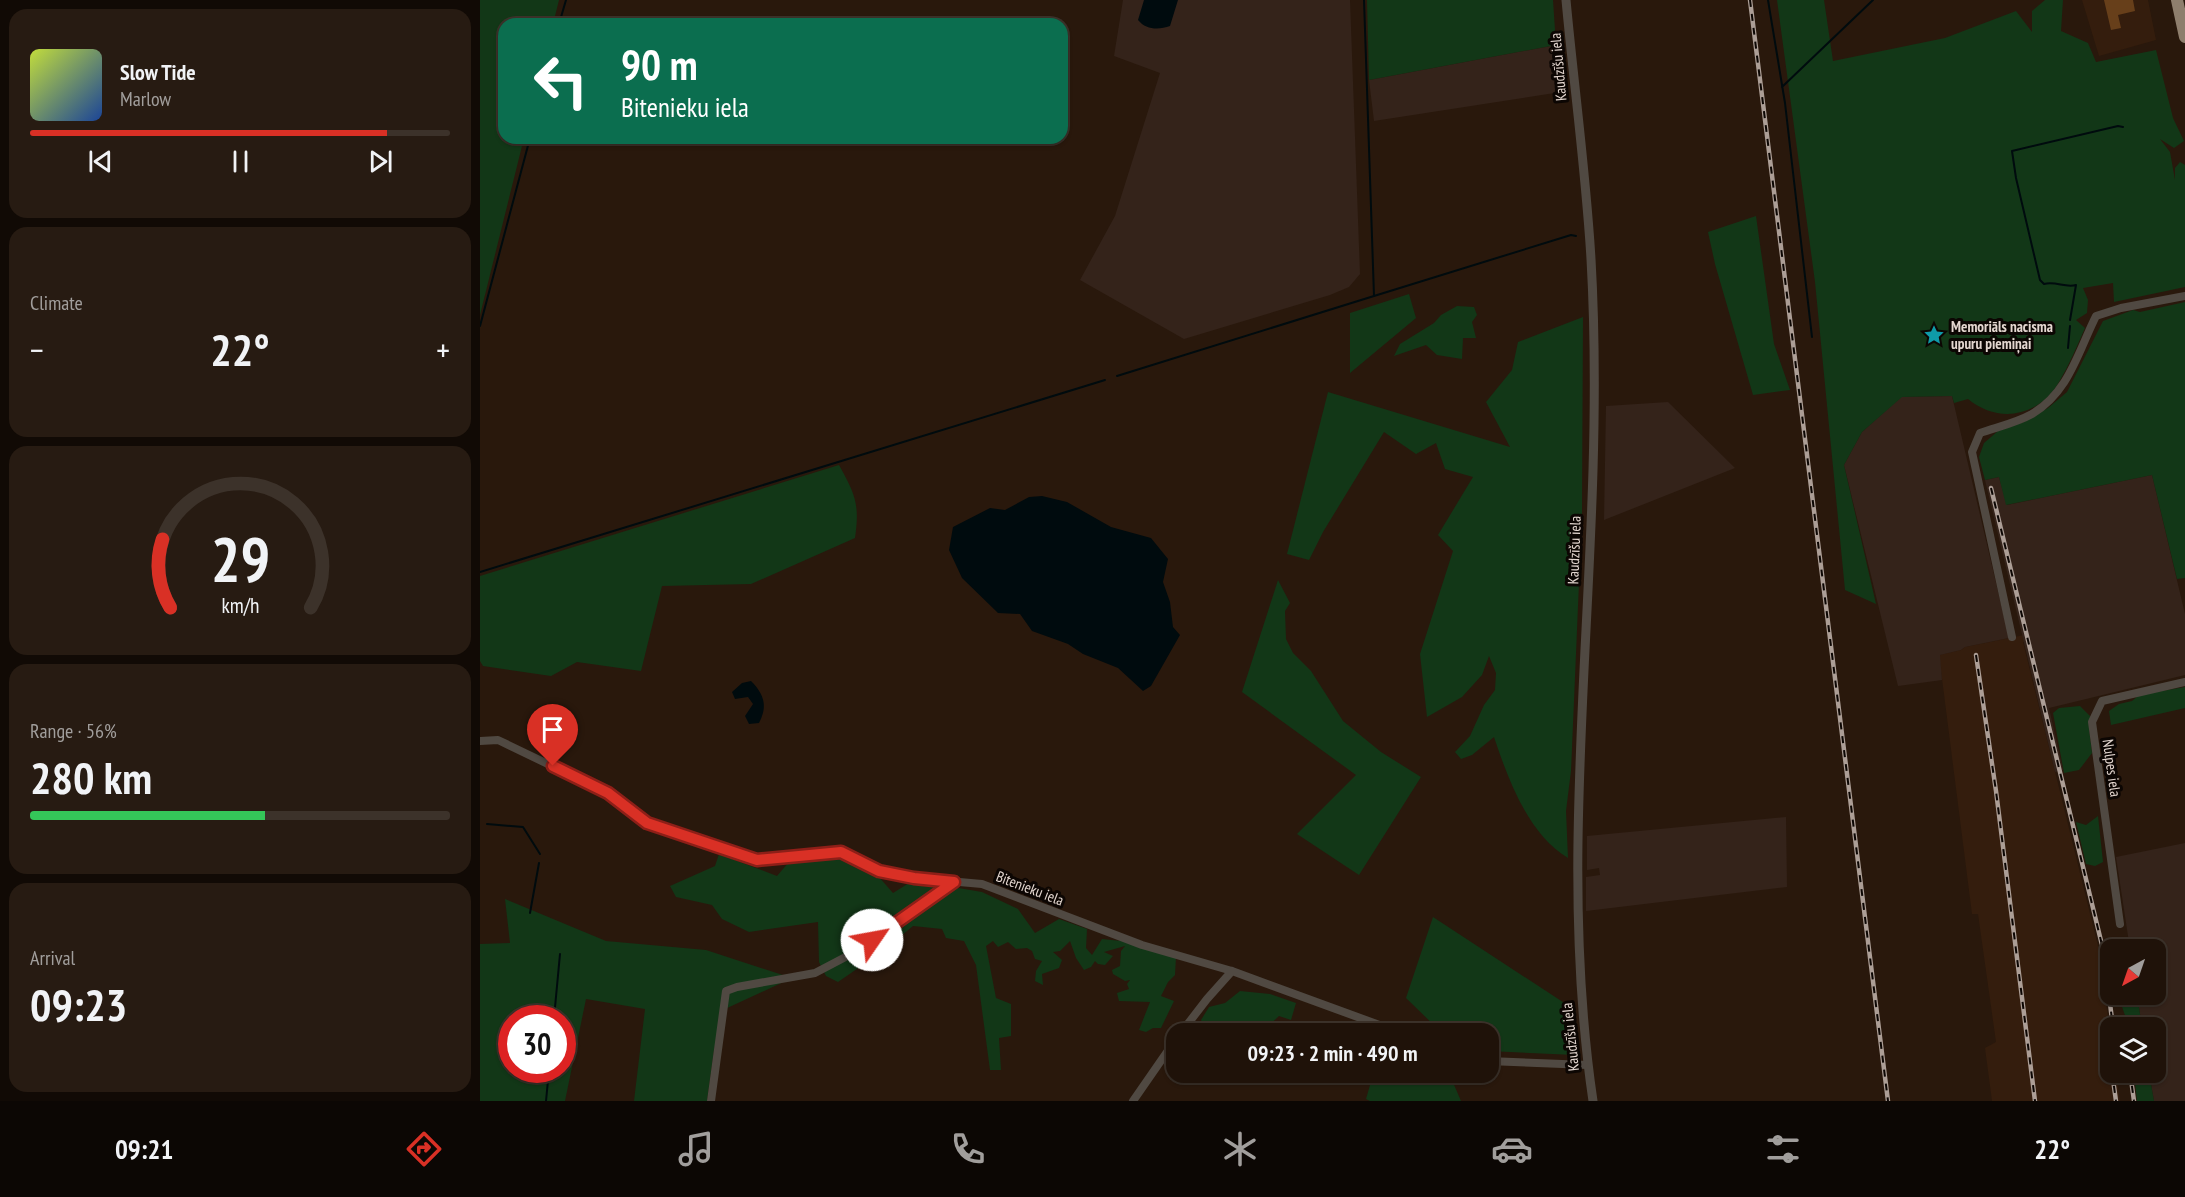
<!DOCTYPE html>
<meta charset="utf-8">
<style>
body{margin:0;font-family:"PT Sans Narrow",sans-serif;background:#271b12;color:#f1f3f6;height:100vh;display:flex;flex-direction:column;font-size:22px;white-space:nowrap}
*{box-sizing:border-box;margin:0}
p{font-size:20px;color:#a19e9c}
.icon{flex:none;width:33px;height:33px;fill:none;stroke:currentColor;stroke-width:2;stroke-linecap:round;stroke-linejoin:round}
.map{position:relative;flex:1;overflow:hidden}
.panel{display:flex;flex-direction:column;gap:9px;padding:9px;background:#110a05;width:480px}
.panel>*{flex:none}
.guide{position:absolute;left:18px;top:18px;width:570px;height:126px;border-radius:18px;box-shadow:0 2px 4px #0004,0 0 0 2px #3c322a;background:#0b6e4f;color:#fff;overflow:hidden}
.needle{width:39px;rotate:220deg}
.fabs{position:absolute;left:1620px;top:939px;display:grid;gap:12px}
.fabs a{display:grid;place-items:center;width:66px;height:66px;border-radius:12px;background:#1f1209;box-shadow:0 2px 4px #0004,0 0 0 2px #3c322a;font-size:30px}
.speed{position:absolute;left:18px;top:1005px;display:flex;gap:12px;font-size:30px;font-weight:700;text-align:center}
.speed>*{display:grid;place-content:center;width:78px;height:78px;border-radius:50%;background:#1f1209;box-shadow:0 2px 4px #0004,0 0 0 2px #3c322a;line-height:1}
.speed .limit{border:9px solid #d22;background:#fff;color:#111}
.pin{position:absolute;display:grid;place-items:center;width:51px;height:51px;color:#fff;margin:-62px -26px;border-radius:50% 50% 50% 0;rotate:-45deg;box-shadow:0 0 6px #0007}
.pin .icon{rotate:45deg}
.me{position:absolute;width:66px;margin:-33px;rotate:57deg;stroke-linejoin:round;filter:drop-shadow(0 0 4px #0008)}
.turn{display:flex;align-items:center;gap:21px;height:126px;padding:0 24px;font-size:27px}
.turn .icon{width:78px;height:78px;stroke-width:2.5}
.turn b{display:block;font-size:42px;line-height:51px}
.big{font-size:45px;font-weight:700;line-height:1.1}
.panel .card{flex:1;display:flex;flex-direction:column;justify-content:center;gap:9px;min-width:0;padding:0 21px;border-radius:18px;background:#271b12}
.panel .dial{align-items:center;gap:0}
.dial svg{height:156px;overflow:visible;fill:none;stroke:#3c322a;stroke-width:7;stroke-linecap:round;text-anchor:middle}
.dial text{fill:#f1f3f6;stroke:none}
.song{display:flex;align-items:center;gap:18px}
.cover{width:72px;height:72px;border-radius:9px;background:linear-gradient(135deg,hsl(70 70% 55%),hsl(220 70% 35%))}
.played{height:6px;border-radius:3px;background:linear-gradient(90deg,#d93025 85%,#3c322a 85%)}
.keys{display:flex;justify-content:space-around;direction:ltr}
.heat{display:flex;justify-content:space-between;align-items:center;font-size:33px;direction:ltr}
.charge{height:9px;border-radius:4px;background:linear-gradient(90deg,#34c759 56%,#3c322a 0)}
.trip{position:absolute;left:686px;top:1023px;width:333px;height:60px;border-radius:18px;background:#1f1209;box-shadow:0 2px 4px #0004,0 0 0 2px #3c322a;font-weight:700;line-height:60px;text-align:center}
.dock{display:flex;height:96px;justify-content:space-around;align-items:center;background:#0c0704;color:#a19e9c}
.dock .icon{width:42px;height:42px}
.dock .active{color:#d93025}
.dock b{font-size:27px;color:#f1f3f6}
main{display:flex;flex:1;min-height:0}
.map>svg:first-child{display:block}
.built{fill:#341d0d}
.industrial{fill:#34231a}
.green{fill:#123717;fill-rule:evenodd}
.water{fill:#000b0e}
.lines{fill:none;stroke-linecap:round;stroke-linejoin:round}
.stream{stroke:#000b0e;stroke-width:2}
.building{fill:#673f1a}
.minor{stroke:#504942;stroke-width:8}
.tertiary{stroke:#504942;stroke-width:9}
.trunk{stroke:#8e7e6d;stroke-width:12}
.rail-casing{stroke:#ac9e96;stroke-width:4.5}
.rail{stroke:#0c0603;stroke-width:2;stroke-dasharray:7;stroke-linecap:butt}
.route-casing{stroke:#8d1f18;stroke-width:15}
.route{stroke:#d93025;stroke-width:10}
.labels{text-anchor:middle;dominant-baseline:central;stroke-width:6;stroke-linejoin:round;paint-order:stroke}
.street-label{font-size:15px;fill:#e4d7d0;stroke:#0c0603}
.poi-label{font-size:15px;font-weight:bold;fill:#e4d7d0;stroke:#0c0603;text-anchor:start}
</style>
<main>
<section class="panel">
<div class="card">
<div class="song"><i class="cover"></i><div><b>Slow Tide</b><p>Marlow</p></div></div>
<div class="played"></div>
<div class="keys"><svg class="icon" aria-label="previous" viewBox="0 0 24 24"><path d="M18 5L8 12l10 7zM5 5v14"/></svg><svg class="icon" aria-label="pause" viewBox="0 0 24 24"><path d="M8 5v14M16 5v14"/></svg><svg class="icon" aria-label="next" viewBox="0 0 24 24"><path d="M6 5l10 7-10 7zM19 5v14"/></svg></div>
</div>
<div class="card"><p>Climate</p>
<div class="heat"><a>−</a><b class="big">22°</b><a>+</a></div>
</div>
<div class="card dial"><svg viewBox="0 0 100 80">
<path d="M14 69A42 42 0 1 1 86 69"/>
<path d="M14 69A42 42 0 0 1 10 34" stroke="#d93025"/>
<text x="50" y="56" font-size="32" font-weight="700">29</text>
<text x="50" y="72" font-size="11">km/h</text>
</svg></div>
<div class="card"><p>Range · 56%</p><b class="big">280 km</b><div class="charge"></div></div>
<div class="card"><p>Arrival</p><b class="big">09:23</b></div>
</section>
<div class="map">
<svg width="1705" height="1101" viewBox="0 0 1705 1101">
<rect width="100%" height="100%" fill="#29180c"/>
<path class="built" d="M1602 0H1668L1676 40 1619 56Z
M1544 635 1545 642H1543L1618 946 1630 1031V1072L1636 1073 1640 1101H1512L1505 1048 1516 1042 1498 914H1492L1459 655 1481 650 1485 647Z"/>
<path class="industrial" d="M643 0H870L880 274 869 287 850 295 704 339 600 280 635 216 680 73 634 56Z
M1076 45 1081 92 894 121 889 80Z
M1472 396 1529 638 1485 647 1481 650 1460 655 1462 680 1418 686 1364 465 1382 432 1421 397Z
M1188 402 1255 468 1124 520 1126 406Z
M1672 475 1705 614V675L1569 708 1583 770 1575 772 1505 480 1519 477 1527 505Z
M1306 817 1307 887 1106 911V877L1120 875 1119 868 1107 870V836Z
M1705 843V1101H1674L1669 1073 1676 1072V1028L1662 1027 1657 995 1676 994V950L1650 949 1636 857Z"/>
<path class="green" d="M0 0H79L73 24H24V138H44L0 315Z
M887 0H1073L1076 45 889 80Z
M1297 0H1344L1353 61 1465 38 1536 11 1552 32V11L1565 0H1583L1581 31 1608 43 1616 62 1676 50 1693 118 1704 141 1694 148 1680 139 1690 152 1695 180V168L1700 162 1705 165V287L1634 302 1633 283 1603 288 1608 300 1607 313 1596 320 1605 328C1597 346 1589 365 1579 382 1559 417 1518 424 1488 399L1474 403 1472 396 1422 397 1382 432 1364 465 1396 604 1365 590 1335 282Z
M1276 216 1294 344 1310 390 1273 395 1235 264 1228 232Z
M929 294 936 318 870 373V313Z
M1705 302V578L1697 579 1672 475 1526 505 1519 477 1505 480 1499 457 1504 443 1518 431 1544 422 1568 408 1587 392 1623 321 1653 310 1660 312Z
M977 306 994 307 997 315 992 322 996 338H983L982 359 957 355 946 345 914 356 920 344 954 323 961 315Z
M1103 317 1102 512 1091 771 1086 811 1088 858C1048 834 1028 779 1014 737L992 755 981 759 975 752 990 736 1004 705 1015 690 1016 673 1009 656 1002 675 982 697 947 717 940 654 973 551 958 535 993 477 965 469 956 443 936 454 904 432 843 532 829 560 807 554 848 392 1030 447 1006 402 1032 370 1038 342Z
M359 465C375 494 380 504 375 538L271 584 182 586 161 671 97 662 71 676 3 666 0 661V576Z
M798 580 810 603 805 611 806 639 813 653 831 671 863 721 901 752 941 777 879 875 817 834 876 775 762 692Z
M1705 687V708L1631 725 1629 711 1639 704 1652 701 1659 695Z
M1600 706 1611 717 1609 728 1612 753 1599 770 1584 773 1573 713 1579 708Z
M1618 816 1623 862 1615 866 1606 864 1596 822 1606 825Z
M239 854 297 876 309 862 360 856 399 877 413 893 429 883 455 884 502 892 538 909 555 933 579 919 607 929 606 948 612 955 622 939 651 942 696 957 695 975 688 982 681 996 694 1001 681 1028H673L666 1032 659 1030 670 1002 639 1001 637 993 649 989 647 984 650 980 645 981 633 974 632 970 640 966 641 951 645 946 624 952 633 956 625 965 618 964 615 961 611 967 604 970 596 958 590 941 580 951 573 952 582 960 579 968 562 974 563 985 555 981 556 971 562 961 555 959 552 951 547 948 536 949 528 942 518 947 513 941 506 946 516 998 531 1004V1036L519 1038 521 1070H510L496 965 484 941 466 938 462 929 433 926 403 951 358 982 346 976 339 962 338 922 269 932 242 919 232 905 196 897 190 886 235 866Z
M25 899 126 941 226 950 312 978 245 1009 234 1050 227 1101H154L165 1009 106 999 85 1101H0V944L30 943ZM32 1018H82V1070H32Z
M953 917 1092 1008 1095 1055 1008 1051V1034L962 1033 926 998Z
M760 991 790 994 816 1003 811 1020 799 1016 781 1033H728L721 1020 729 1007 745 1003Z
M1638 995H1657L1662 1027H1649Z
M969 1073 981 1101H890L886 1099 890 1085 891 1073Z
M1654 1073H1669L1674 1101H1657Z"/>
<path class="water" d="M664 0H698L690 26C679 30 666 30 658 20Z
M562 496 587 502 631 527 671 538 688 559 683 582 690 602 693 627 700 635 671 686 663 691 638 668 603 654 588 644 552 631 540 614 518 613 482 578 469 550 473 527 510 508 525 510 549 497Z
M271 681C284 694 288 706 279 723L269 724 265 716 273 704 268 697 255 699 252 692 262 683Z"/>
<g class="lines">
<path class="stream" d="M1288 0 1305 103 1332 337
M79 24 86 0
M1302 87 1393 0
M894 296 1091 235 1096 236
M1590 320 1596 285C1585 288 1576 281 1564 284L1560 280 1536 178 1532 151 1638 126 1643 127
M0 326 50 138
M1588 348 1590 326
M637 376 894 296 884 0
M0 572 625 380
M7 824 43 827 60 854
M50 913 59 863
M74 1018 80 954
M66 1101 69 1070"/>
</g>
<path class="building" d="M1624 0H1653L1655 11 1638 15 1641 28 1631 30Z"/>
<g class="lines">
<path class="minor" d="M1532 637 1492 452 1500 433C1517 427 1536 423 1552 414 1589 392 1598 352 1616 316L1641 308 1705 296
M0 741 18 740 128 793 167 823 277 860 361 852 399 871 434 878 502 884 662 945 752 971 924 1034
M1640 924 1612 722 1622 701 1705 682
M700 1034 727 999 752 971
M1008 1061 1108 1065
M231 1101 246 991 257 987 335 973 375 952 427 918 474 882
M653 1101 696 1039"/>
<path class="tertiary" d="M1086 0C1094 86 1106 173 1111 259 1115 329 1115 400 1113 470 1107 680 1082 892 1113 1101"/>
<path class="trunk" d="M1697 0 1705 37"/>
<g class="rail-casing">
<path id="rail" d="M1270 0 1408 1101
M1511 488 1630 978
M1496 655 1516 791 1555 1101
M1626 970 1633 1028
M1632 1072 1636 1101
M1650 1072 1654 1101"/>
</g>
<use href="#rail" class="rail"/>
</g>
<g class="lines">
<g class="route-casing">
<path id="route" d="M73 766 128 793 167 823 277 860 361 852 399 871 434 878 474 882 392 940"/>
</g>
<use href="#route" class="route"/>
</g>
<defs>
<g id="sight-bare" transform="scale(1.62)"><path d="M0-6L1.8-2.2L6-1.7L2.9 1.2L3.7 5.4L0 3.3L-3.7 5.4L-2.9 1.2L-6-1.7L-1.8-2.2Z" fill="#0f9aa8" stroke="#0c0603" stroke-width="2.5" paint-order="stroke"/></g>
</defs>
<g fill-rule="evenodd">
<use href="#sight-bare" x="1454" y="335"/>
</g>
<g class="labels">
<g class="street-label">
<text transform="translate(1078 67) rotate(-95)">Kaudzīšu iela</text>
<text transform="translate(1094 550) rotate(-88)">Kaudzīšu iela</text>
<text transform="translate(1632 768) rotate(82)">Nulpes iela</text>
<text transform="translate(550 888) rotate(21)">Bitenieku iela</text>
<text transform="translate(1090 1037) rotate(-96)">Kaudzīšu iela</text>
</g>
<g class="poi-label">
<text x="1471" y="326">Memoriāls nacisma<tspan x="1471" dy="17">upuru piemiņai</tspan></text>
</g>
</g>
</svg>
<div class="fabs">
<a><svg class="needle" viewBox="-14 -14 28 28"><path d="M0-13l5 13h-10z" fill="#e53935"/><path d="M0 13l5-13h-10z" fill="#a19e9c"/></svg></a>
<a><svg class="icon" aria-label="layers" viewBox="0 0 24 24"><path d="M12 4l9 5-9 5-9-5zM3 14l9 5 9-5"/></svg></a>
</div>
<div class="speed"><div class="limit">30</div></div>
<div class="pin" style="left:73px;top:766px;background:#d93025"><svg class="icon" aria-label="arrive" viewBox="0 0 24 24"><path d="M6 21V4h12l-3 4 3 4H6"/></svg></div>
<svg class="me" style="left:392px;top:940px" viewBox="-20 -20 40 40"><circle r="19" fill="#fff"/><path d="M0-13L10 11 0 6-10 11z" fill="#d93025"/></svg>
<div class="trip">09:23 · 2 min · 490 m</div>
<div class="guide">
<div class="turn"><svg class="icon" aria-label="left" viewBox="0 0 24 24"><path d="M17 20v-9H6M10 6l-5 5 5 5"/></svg><div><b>90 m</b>Bitenieku iela</div></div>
</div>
</div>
</main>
<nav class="dock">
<b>09:21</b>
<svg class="icon active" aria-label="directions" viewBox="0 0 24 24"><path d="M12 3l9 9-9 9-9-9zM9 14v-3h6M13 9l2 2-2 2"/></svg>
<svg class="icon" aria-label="music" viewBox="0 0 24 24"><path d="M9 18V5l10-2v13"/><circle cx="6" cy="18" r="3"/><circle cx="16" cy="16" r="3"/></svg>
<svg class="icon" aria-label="phone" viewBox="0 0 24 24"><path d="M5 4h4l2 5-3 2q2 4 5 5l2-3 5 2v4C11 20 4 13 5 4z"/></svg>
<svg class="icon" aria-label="climate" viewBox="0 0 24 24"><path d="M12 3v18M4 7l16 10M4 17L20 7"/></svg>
<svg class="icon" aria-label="car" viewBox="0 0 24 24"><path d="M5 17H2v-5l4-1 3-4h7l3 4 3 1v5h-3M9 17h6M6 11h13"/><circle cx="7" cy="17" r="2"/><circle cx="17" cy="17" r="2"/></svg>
<svg class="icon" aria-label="filters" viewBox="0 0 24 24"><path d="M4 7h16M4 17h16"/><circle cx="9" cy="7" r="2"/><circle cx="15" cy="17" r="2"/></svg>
<b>22°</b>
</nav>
